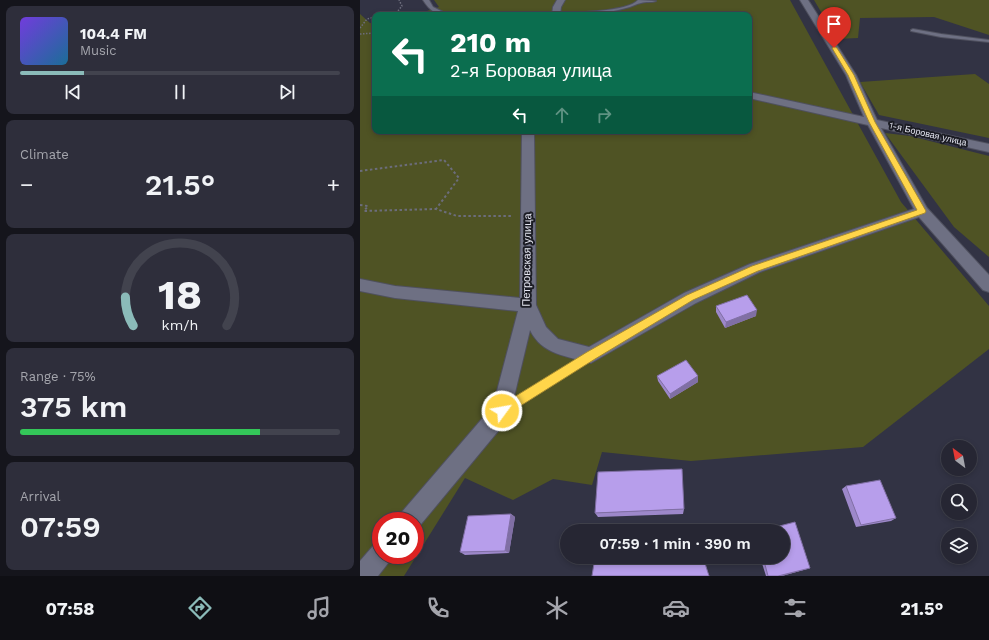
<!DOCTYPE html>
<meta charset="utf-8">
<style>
body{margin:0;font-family:"Work Sans",sans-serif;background:#2e2e3b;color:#f1f3f6;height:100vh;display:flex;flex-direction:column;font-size:15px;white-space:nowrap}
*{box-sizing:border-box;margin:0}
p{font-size:13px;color:#a4a5ac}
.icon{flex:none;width:22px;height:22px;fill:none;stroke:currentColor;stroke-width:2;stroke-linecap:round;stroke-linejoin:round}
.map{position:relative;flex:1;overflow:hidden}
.sheet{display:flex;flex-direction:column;gap:6px;padding:6px;background:#15151c;width:360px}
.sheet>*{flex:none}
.top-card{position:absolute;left:12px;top:12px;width:380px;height:122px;border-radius:8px;box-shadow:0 2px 6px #0003,0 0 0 1px #42434e;background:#0b6e4f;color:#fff;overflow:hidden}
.needle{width:26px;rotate:328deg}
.fabs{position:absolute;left:581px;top:440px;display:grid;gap:8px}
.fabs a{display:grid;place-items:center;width:36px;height:36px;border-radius:50%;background:#262633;box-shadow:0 2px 6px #0003,0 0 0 1px #42434e;font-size:20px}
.speed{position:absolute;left:12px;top:512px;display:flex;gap:8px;font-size:20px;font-weight:700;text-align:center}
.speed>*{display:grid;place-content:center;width:52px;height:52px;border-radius:50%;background:#262633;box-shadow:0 2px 6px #0003,0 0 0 1px #42434e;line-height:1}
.speed .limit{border:6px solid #d22;background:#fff;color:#111}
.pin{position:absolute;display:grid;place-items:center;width:34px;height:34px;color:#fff;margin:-41px -17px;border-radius:50% 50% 50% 0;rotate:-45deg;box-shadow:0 0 4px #0007}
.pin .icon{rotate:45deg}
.me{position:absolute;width:44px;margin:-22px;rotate:58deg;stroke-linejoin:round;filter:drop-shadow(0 0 3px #0008)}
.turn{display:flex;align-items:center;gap:14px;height:84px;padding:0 12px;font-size:18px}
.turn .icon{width:52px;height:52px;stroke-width:2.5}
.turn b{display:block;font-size:28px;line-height:34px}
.lanes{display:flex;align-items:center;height:38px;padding:0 12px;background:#0003;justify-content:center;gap:20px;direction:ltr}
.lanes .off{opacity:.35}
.big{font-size:30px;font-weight:600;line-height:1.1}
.sheet .card{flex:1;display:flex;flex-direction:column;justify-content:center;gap:6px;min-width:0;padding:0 14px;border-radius:8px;background:#2e2e3b}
.sheet .dial{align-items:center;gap:0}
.dial svg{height:104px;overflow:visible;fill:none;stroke:#42434e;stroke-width:7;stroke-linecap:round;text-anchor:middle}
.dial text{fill:#f1f3f6;stroke:none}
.song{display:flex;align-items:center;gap:12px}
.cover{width:48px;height:48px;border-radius:6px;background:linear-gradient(135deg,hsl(260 70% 55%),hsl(200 70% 35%))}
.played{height:4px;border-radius:2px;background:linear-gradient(90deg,#8bbbb9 20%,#42434e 20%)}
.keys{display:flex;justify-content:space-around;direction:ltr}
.heat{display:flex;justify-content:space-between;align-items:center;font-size:22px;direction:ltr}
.charge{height:6px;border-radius:3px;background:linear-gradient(90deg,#34c759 75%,#42434e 0)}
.trip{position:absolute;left:200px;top:524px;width:230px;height:40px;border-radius:20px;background:#262633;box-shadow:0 2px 6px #0003,0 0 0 1px #42434e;font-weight:600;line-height:40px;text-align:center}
.menu{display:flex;height:64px;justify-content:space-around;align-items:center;background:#0f0f14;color:#a4a5ac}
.menu .icon{width:28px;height:28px}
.menu .on{color:#8bbbb9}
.menu b{font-size:18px;color:#f1f3f6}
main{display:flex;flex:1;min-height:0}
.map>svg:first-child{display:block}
.green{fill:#4f5324;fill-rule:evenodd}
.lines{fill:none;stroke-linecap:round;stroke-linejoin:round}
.service-casing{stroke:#4f505e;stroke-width:2}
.pedestrian-casing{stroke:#4f505e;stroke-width:2}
.minor-casing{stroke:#4f505e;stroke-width:2}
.path-far1{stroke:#6c6d7c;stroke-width:1.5;stroke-dasharray:1.5 1.5;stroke-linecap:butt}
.path{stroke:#6c6d7c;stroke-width:2;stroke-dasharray:2.5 2.5;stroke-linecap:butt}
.service{fill:#6e7083;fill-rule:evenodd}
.pedestrian{fill:#6e7083;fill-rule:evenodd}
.minor{fill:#6e7083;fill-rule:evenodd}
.wall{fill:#9d88ca}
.shaded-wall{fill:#806fa4}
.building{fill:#b79eeb;stroke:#806fa4}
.route{fill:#ffd54a;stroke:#a68a30}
.labels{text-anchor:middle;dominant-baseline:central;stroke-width:4;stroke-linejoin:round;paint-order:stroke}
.far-street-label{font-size:9px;fill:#e6e7f2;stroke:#1b1c24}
.street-label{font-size:11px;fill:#e6e7f2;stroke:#1b1c24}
</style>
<main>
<section class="sheet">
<div class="card">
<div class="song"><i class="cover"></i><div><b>104.4 FM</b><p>Music</p></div></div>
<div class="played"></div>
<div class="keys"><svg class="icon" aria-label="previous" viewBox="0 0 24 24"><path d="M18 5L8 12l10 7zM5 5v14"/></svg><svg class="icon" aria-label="pause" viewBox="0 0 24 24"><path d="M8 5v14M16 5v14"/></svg><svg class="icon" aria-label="next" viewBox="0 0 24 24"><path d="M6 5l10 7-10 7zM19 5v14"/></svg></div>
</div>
<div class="card"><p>Climate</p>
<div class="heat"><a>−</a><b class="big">21.5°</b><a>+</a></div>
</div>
<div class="card dial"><svg viewBox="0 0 100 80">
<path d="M14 69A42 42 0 1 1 86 69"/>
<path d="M14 69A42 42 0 0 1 8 47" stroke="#8bbbb9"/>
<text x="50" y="56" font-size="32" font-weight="700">18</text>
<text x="50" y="72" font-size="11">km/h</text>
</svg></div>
<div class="card"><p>Range · 75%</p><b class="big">375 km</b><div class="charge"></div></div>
<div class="card"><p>Arrival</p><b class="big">07:59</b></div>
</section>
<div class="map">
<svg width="629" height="576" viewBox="0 0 629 576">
<rect width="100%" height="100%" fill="#323344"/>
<path class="green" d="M74 0H430L541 202 629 306V349L503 447 331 461 242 452 232 485 193 479 153 500 105 478 44 576H0V14L10 23 15 24V131H389V15H55L79 7ZM21 521H55V555H21Z
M454 0H629V35L574 17 500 18 498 38 477 39Z
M615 74 629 84V138L519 115 500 82Z
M525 133 550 136 629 156V257L594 227Z"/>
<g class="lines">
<g class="service-casing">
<path id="service" d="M278 0 296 1C291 3 286 1 281 3 276 4 271 7 266 8 243 15 218 15 194 15L196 14C214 12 268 12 278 0Z
M553 29 581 34 629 40V42L581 37 551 31V30Z
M231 351 234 352 235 355 234 358 147 413 144 415 141 413 139 410 141 407Z"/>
</g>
<g class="pedestrian-casing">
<path id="pedestrian" d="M63 0H69L73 7 89 15C76 15 70 11 63 0Z"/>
</g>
<g class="minor-casing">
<path id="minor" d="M197 0H205L201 7 200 15H192L193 7Z
M440 0H448L496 75 517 120 629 144V152L521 128 567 208 629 275V292L623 290 559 217 400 272 336 303 231 363C207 356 182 355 170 330L149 418 57 529 55 530V521H38L41 513 133 406 158 311 35 298 0 291V279L35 286 160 298 162 131H174L176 305 186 327 198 339 229 347 324 293 390 264 554 209 508 125 389 98V92L504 117 486 75Z
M21 542V555H32L29 562 18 576H0V561L13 546Z"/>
</g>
<path class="path-far1" d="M27 15 37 12 42 6 39 0
M0 28 7 19 15 17
M0 34 15 33"/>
<path class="path" d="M0 171 84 160 99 178 76 209
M0 205 8 206 4 211 76 209 97 216H153"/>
<use href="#service" class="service"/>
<use href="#pedestrian" class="pedestrian"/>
<use href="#minor" class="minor"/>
</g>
<path class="wall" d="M356 306 396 316 365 328 356 312Z
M297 376 338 382 310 399 298 381Z
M486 486 536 518 531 521 496 527 482 489Z
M324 509 323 514 238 517 235 513Z
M151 514 155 517 149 553 105 555 100 552Z
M400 557H423L450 568 447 569 422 576H406Z"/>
<path class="shaded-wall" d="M397 310 396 316 365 328 366 322Z
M338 376V382L310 399V394Z
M151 514 155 517 149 553 145 551Z
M450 568 447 569 422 576H418Z"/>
<path class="building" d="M387 295 397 310 366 322 356 306Z
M326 360 338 376 310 394 297 376Z
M322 469 324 509 235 513 238 472Z
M520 480 536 518 501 525 486 486Z
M151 514 145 551 100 552 108 516Z
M435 522 450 568 418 576H408L403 557H423V531H400Z
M235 557H285L306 560 313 557H343L349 576H232Z"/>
<path class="route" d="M474 46 477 48 494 75 515 122 566 211 565 213 398 271 333 300 235 359 146 415 142 417 138 415 136 411 138 407 227 352 327 295 392 266 557 210 509 122 488 75 472 48Z"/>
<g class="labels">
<g class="far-street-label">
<text transform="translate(568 134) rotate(13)">1-я Боровая улица</text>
</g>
<g class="street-label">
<text transform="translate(167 260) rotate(-89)">Петровская улица</text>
</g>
</g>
</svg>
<div class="fabs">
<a><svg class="needle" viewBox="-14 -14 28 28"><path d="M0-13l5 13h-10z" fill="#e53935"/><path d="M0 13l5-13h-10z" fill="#a4a5ac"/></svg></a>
<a><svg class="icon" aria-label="search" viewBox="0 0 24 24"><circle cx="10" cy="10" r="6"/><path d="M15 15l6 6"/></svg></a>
<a><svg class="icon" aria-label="layers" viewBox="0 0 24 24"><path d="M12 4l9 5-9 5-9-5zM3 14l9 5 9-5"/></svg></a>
</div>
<div class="speed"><div class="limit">20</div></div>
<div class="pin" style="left:474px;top:48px;background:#d93025"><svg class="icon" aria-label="arrive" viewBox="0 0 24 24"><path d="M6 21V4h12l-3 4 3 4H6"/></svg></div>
<svg class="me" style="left:142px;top:411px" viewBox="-20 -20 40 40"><circle r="17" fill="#ffd54a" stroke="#fff" stroke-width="3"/><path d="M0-11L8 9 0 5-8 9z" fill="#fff"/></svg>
<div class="trip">07:59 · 1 min · 390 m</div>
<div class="top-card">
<div class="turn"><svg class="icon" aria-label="left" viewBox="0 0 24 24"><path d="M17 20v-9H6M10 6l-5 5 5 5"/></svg><div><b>210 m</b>2-я Боровая улица</div></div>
<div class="lanes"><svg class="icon" aria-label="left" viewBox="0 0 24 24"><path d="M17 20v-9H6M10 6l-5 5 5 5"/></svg><svg class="icon off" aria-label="ahead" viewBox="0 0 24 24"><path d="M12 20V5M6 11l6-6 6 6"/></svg><svg class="icon off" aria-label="right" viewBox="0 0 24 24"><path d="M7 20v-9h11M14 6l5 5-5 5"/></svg></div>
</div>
</div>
</main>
<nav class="menu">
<b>07:58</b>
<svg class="icon on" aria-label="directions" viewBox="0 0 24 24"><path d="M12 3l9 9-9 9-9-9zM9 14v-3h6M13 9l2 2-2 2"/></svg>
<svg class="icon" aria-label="music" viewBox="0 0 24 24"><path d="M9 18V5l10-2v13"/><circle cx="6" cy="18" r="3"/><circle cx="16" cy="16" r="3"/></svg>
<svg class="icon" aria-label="phone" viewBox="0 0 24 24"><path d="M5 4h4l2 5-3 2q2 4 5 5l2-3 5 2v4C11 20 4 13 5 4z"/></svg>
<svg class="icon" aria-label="climate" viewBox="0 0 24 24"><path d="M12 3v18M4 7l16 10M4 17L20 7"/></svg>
<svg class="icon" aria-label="car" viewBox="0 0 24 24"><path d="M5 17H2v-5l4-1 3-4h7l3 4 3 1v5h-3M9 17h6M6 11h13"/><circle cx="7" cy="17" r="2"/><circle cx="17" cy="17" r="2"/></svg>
<svg class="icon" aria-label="filters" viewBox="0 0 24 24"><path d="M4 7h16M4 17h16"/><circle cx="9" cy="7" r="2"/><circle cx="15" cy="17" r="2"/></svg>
<b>21.5°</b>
</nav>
